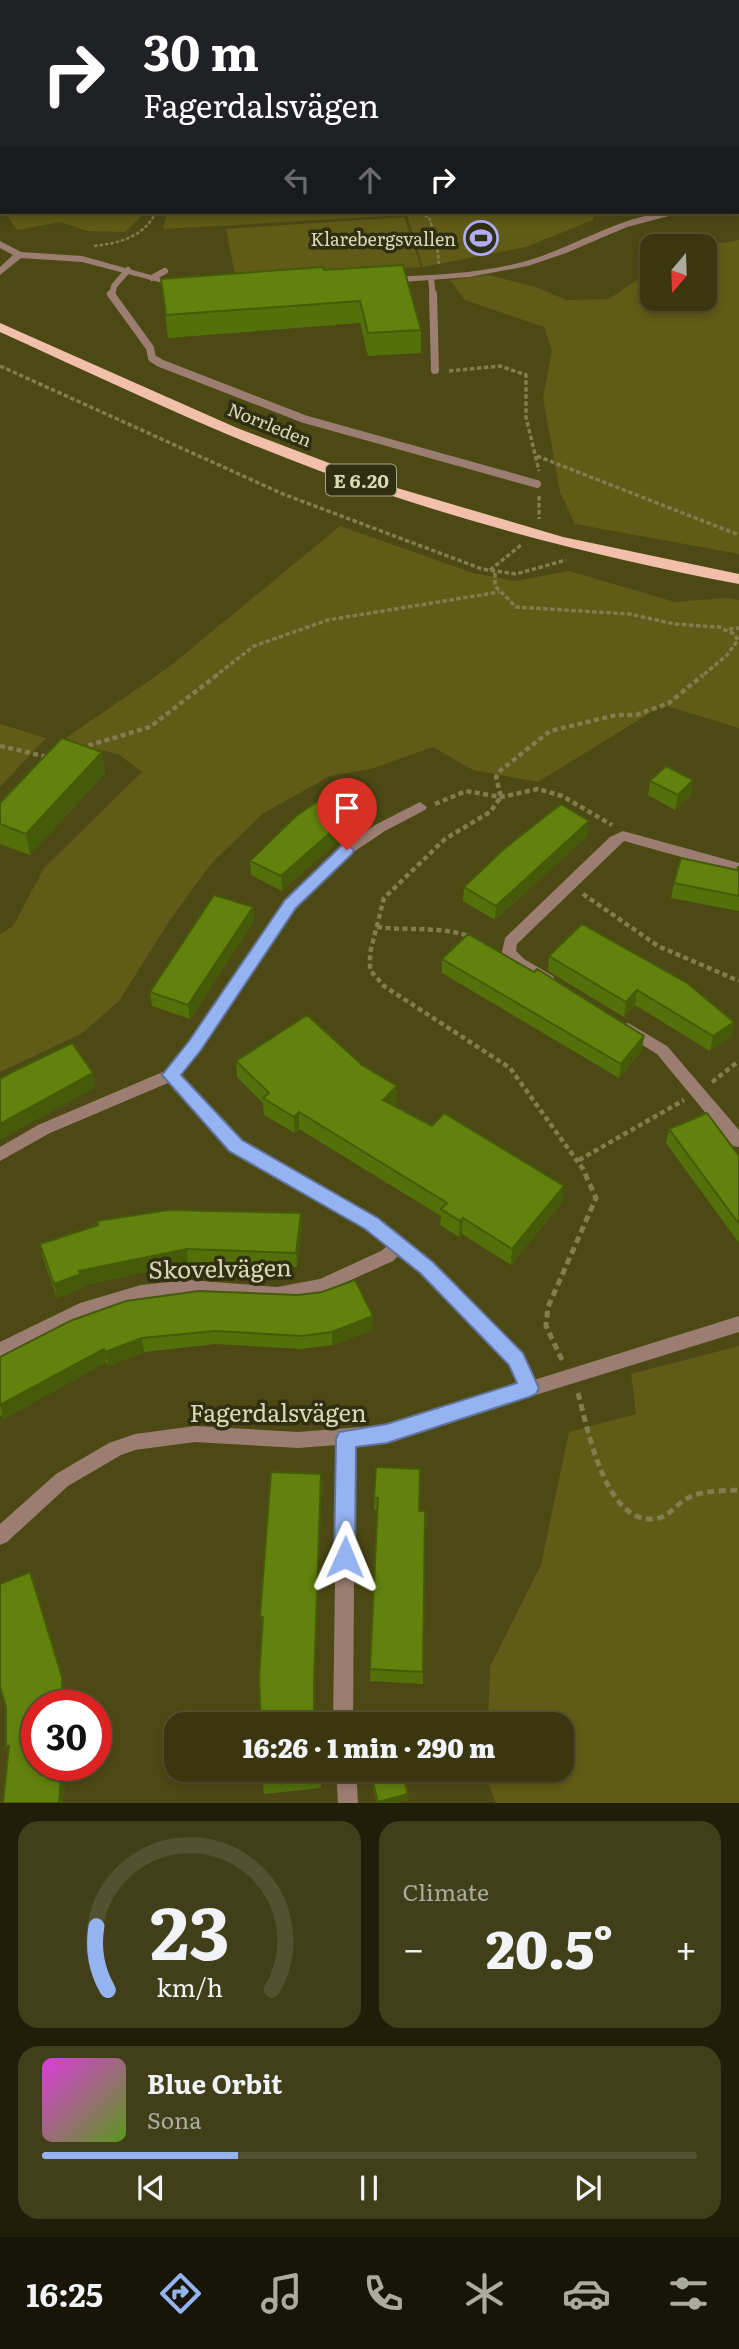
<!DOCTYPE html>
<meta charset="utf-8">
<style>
body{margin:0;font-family:Literata,serif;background:#413f19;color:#f1f3f6;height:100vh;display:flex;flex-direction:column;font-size:26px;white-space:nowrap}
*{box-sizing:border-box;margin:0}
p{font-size:23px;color:#abac9f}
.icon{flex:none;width:38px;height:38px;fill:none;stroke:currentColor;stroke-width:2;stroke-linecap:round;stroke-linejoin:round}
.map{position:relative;height:1803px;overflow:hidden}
.details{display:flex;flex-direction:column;gap:18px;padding:18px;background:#201e09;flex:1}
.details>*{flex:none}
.banner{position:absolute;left:0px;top:0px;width:740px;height:214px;box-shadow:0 4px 10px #0003,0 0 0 2px #545130;background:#202124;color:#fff;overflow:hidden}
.needle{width:46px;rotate:199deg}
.tools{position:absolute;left:640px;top:234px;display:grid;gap:14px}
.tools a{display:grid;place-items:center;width:77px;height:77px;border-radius:14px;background:#3a3710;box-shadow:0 4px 10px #0003,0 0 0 2px #545130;font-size:35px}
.speed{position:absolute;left:21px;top:1690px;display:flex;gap:14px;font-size:35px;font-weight:700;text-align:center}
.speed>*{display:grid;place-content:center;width:91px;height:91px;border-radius:50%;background:#3a3710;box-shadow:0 4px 10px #0003,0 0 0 2px #545130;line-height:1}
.speed .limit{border:10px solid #d22;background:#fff;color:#111}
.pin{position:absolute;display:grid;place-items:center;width:60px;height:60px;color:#fff;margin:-72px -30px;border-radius:50% 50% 50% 0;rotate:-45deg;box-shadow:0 0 7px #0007}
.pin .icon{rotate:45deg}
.me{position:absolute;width:77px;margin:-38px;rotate:1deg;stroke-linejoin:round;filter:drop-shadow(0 0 5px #0008)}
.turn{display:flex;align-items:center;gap:24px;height:147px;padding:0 28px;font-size:32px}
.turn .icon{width:91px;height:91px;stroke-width:2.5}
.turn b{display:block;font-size:49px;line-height:60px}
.lanes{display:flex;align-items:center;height:66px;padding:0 28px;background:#0003;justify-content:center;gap:35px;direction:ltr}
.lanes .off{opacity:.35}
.big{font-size:52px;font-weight:800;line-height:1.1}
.details .widget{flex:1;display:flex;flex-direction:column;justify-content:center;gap:10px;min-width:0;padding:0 24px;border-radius:21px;background:#413f19}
.details .dial{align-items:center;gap:0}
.dial svg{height:182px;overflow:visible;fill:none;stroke:#545130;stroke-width:7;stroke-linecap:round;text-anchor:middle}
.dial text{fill:#f1f3f6;stroke:none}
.song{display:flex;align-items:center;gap:21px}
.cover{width:84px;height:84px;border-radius:10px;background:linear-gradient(135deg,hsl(300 70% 55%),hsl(90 70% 35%))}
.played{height:7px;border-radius:4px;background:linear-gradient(90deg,#95b2f1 30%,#545130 30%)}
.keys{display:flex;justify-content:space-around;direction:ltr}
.heat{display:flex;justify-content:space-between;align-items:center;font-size:38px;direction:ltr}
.details .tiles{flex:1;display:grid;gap:18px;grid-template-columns:1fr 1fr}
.widget:last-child{grid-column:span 2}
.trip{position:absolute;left:164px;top:1712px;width:410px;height:70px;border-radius:21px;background:#3a3710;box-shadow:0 4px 10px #0003,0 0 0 2px #545130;font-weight:800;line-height:70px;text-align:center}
.tab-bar{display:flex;height:112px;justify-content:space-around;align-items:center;background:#171606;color:#abac9f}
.tab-bar .icon{width:49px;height:49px}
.tab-bar .on{color:#95b2f1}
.tab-bar b{font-size:32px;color:#f1f3f6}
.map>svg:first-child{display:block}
.green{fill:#605b16}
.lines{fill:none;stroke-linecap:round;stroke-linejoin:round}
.path-far3{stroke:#807d4f;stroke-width:2.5;stroke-dasharray:3.5 2;stroke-linecap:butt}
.path-far2{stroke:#807d4f;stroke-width:3.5;stroke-dasharray:4.5 2.5;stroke-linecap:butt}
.path-far1{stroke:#807d4f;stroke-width:4.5;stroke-dasharray:5 3.5;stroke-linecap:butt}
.path{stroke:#807d4f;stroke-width:5;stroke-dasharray:7 4.5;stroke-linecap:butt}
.service-far1{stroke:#9b7e71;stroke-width:6}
.service{stroke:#9b7e71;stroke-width:8}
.minor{fill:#9b7e71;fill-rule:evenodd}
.trunk{fill:#f2c0aa;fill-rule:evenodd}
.wall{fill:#54700b}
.shaded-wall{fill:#455b09}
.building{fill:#62820d;stroke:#455b09;stroke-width:2}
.route{fill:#95b2f1;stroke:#61749d;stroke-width:2}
.labels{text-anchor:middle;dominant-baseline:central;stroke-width:7;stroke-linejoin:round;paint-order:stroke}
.far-poi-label{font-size:18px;fill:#dad9b7;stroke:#312f12;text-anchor:end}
.far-street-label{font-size:18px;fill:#dad9b7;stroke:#312f12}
.shield{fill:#312f12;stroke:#a7a686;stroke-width:2}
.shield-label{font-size:19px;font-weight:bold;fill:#dad9b7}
.near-street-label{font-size:24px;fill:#dad9b7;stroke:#312f12}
</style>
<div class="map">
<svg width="739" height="1803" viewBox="0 0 739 1803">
<rect width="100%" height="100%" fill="#4d4915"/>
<path class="green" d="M5 212H146L125 232 87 231 61 222 17 230Z
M167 212H595L593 220 526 247 423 267 407 215 163 229Z
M404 217 421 267 236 280 226 229Z
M739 240V554L575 524 560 492 543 398 552 350 544 327 465 300 450 280 489 275 535 287 567 300 609 299 653 269V299H705V247H678L682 242 723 243Z
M340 526 473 573 515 581 569 571 675 602 725 598 739 600V728L663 705 538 782 473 770 433 747 371 769 330 776 262 814 211 864 170 920 119 1001 81 1034 0 1072V934L13 926 44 868 142 772 118 754 65 742 67 737 169 667Z
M0 724 46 738 0 787Z
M739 1346V1803H496L487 1781V1769H562V1724H488L490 1667 541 1565 569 1432 636 1414 631 1374Z"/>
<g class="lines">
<path class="path-far3" d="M325 0 338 2
M467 0 482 2
M659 0 661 2
M414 212 429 217 437 242 439 266
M94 246C120 243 144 237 156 212"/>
<path class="path-far2" d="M0 366 283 494 482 569 516 574 566 560
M449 371 500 366 526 375V417L539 471
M537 456 739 535
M539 496V519
M490 570 521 545
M495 573V586L516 607 630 614 674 624 719 627 734 634 738 640 727 655 701 677
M729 629 739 628
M214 677 254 646 328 620 499 592"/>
<path class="path-far1" d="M0 746 48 757
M80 748 150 727 217 675
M435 804 466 791 501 797 538 789 562 796 612 825
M583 894 658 946 739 981
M377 927C409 931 439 926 469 936
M712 1082 739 1061
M579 1160 684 1100
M583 1169 510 1068 384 986 370 970V953L384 898 445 839 490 812 501 797 496 777 501 770 550 731 616 715H636L669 703 703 675"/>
<path class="path" d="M562 1360 546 1326 548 1307 596 1198 582 1167
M578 1393C588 1429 606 1530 659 1518 670 1515 677 1504 686 1499 702 1490 721 1491 739 1490"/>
<path class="service-far1" d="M152 278 165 271
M431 279 433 296
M112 296 114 286 128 270"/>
<path class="service" d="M111 294 150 348 152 358 160 363 304 419 537 484
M433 294 435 370"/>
<path class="minor" d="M246 0 268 2H248Z
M303 0H312L301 2Z
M738 5H739V9H738Z
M665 212 680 213 627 227 566 253 528 266 469 277 391 283 386 280 391 277C440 275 492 273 539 257 582 242 620 218 665 212Z
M0 241 21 252 82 256 183 284 178 287 82 262 21 258 0 275V267L13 255 0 248Z
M420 802 427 807 425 810 385 831 352 853 296 908 200 1050 179 1075 242 1140 377 1218 433 1263 522 1354 534 1380 739 1316V1332L387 1441 355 1444 353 1724H333L337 1445 298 1448 195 1442 135 1450 121 1455 68 1486 7 1542 0 1545V1524L56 1474 109 1443 135 1434 195 1426 298 1432 387 1425 519 1384 510 1364 421 1273 399 1255 393 1261 322 1293 277 1301 189 1294 141 1299 90 1314 0 1358V1342L80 1303 141 1285 189 1280 277 1287 320 1279 381 1251 387 1246 365 1228 230 1150 168 1083 50 1133 0 1161V1147L38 1125 165 1071 190 1042 286 900 342 847 375 825Z
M623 831 739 863V873L624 841 517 944 516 951 524 959 553 976 555 980 553 984C538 988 510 964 502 952L505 938 610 837Z
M628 1023 667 1046 739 1130V1147L733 1146 657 1054 623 1033 621 1029 623 1025Z
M336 1769H356L358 1803H338Z"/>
<path class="trunk" d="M0 323 237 428 387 485 563 537 739 574V584C596 557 457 521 320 471 211 431 106 380 0 332Z"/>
</g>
<path class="wall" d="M508 0H544L543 2H521Z
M592 0H658L657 2H607Z
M662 0H706L705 2H680Z
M324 270 421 330V353L368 356 360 323 168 338 161 279Z
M102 752 105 773 30 855 0 844V824Z
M650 781 691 795 675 810 648 795Z
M370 817 348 832 282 891 251 875 250 861Z
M587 836 495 920 463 901 464 887Z
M739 867V911L671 898 674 883 737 870Z
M253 907 254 921 190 1019 152 1006 150 992Z
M549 956 734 1022 731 1036 710 1051 635 1005 624 1017 548 971Z
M442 959 644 1036 642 1050 619 1078 442 973Z
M236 1061 397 1103 394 1106 562 1202 511 1265 462 1234 459 1237 440 1225 441 1216 299 1129 295 1133 264 1115 263 1103 237 1077Z
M669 1129 739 1156V1243L666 1143Z
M302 1226 297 1267 188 1263 83 1285V1288L57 1298 43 1258 40 1244Z
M70 1321 373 1330 332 1345 302 1349 216 1344 144 1352 108 1366 106 1362 4 1419 2 1415 0 1416V1357Z
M376 1467 419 1511 423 1672V1684L370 1681 377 1510H374Z
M320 1769 321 1788 264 1794 263 1783Z
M372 1779 408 1800 394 1803H377L372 1785Z"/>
<path class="shaded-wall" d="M102 752 105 773 30 855 26 834Z
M693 780 691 795 675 810 678 795Z
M370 803V817L348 832 282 891 281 876 348 817Z
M589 821 587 836 495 920 496 906Z
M253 907 254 921 190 1019 188 1005Z
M637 990 635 1005 624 1017 626 1002Z
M734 1022 731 1036 710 1051 713 1036Z
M644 1036 642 1050 619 1078 621 1064Z
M93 1073 96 1087 0 1140V1124Z
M397 1086V1103L383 1117V1100Z
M299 1112V1129L295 1133 294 1117Z
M564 1186 562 1202 511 1265 512 1249Z
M301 1213 302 1226 297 1267 296 1253Z
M463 1218 462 1234 459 1237 460 1221Z
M187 1249 188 1263 83 1285V1288L57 1298 54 1284 79 1271Z
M373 1316V1330L332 1345V1332Z
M142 1338 144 1352 108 1366 105 1352Z
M104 1349 106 1362 4 1419 0 1405Z
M321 1474 322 1486 314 1692V1681Z
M62 1677 65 1689 66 1706H62Z
M62 1766H67L63 1803H59Z
M408 1794V1800L394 1803H378V1802Z"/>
<path class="building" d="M403 265 421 330 368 333 360 301 166 315 161 279 323 267 324 270Z
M62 738 102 752 26 834 0 824V803Z
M666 766 693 780 678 795 650 781Z
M343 784 370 803 348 817 281 876 250 861 296 816Z
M561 804 589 821 496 906 464 887 504 849Z
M681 858 737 870 738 867H739V896L674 883Z
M214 895 253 907 188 1005 150 992Z
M582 924 687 983 734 1022 713 1036 637 990 626 1002 549 956Z
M468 934 534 972 537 969 644 1036 621 1064 442 959Z
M307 1015 362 1065 397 1086 383 1100 432 1126 444 1113 564 1186 512 1249 463 1218 460 1221 441 1209 447 1203 299 1112 294 1117 263 1098 269 1093 236 1061Z
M72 1043 93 1073 0 1124V1079L12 1072Z
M707 1113 739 1156V1224L669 1129Z
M168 1210 301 1213 296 1253 187 1249 79 1271 81 1274 54 1284 40 1244 98 1225 97 1221Z
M355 1280 373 1316 332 1332 302 1336 215 1331 142 1338 105 1352 104 1349 0 1405V1357L70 1321 126 1301 199 1291 298 1295 322 1292Z
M376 1467 420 1469 419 1511H425L423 1672 370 1669 378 1498H374Z
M271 1472 321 1474 314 1681V1724H261L259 1679 263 1617H260Z
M30 1572 62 1677V1706H37V1766H62L59 1803H3L9 1746 6 1747V1707L0 1687V1584Z
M263 1769H320L321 1777 263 1783Z
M402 1771 408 1794 378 1802 372 1779Z"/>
<path class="route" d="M347 845 354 850 352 854 296 908 201 1050 181 1075 242 1140 378 1218 433 1262 523 1353 539 1388 536 1394 529 1397 387 1443 356 1447 355 1557 352 1564 345 1567 337 1564 334 1557 336 1439 339 1432 387 1424 517 1383 509 1365 420 1273 365 1229 229 1151 162 1075 189 1041 285 900 341 846Z"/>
<defs>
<g id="stadium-ring" transform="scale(1.75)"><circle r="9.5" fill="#312f12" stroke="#b1adfa" stroke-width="1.5"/><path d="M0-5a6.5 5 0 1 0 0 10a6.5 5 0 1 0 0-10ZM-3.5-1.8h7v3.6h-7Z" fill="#b1adfa"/></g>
</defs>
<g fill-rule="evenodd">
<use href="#stadium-ring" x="481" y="238"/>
</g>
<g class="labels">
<g class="far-poi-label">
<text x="456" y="238">Klarebergsvallen</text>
</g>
<g class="far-street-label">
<text transform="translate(270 424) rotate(22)">Norrleden</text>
</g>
<rect class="shield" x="326" y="464.5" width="70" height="31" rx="5"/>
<g class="shield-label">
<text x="361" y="480">E 6.20</text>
</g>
<g class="near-street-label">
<text transform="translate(220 1267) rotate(-1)">Skovelvägen</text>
<text x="278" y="1411">Fagerdalsvägen</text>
</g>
</g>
</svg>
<div class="tools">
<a><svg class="needle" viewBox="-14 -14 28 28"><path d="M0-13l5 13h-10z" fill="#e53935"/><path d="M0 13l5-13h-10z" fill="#abac9f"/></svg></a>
</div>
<div class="speed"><div class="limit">30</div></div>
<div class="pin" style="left:347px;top:850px;background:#d93025"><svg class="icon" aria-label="arrive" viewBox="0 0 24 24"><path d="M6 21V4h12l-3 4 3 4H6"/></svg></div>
<svg class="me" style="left:345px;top:1557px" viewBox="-20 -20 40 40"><path d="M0-17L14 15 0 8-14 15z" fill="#95b2f1" stroke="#fff" stroke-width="4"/></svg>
<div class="trip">16:26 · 1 min · 290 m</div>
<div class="banner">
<div class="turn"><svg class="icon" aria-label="right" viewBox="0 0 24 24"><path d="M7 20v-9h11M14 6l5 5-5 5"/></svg><div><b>30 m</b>Fagerdalsvägen</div></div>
<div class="lanes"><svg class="icon off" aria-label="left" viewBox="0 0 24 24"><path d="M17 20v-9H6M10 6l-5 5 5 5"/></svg><svg class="icon off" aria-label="ahead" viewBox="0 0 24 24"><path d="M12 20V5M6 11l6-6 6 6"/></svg><svg class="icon" aria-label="right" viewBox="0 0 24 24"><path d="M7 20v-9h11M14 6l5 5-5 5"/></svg></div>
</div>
</div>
<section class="details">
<div class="tiles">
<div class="widget dial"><svg viewBox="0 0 100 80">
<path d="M14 69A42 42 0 1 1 86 69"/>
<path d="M14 69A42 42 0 0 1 9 41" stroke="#95b2f1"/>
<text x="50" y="56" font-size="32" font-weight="700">23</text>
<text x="50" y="72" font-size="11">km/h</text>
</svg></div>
<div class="widget"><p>Climate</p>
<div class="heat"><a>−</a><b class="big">20.5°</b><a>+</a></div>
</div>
<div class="widget">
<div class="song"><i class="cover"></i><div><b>Blue Orbit</b><p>Sona</p></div></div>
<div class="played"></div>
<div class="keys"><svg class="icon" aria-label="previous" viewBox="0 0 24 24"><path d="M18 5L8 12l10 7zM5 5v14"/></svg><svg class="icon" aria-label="pause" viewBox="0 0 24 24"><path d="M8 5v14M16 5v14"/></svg><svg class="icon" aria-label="next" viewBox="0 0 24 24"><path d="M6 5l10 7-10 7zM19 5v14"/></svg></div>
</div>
</div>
</section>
<nav class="tab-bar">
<b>16:25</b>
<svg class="icon on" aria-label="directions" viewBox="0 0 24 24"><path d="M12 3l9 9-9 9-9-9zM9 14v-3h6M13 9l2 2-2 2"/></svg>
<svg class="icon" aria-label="music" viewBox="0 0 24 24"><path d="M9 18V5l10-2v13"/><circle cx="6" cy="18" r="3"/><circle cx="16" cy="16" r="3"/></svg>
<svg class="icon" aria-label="phone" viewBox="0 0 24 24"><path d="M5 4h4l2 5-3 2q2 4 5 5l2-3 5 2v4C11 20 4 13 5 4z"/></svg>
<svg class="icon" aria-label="climate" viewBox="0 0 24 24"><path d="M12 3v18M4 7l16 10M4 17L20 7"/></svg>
<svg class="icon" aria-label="car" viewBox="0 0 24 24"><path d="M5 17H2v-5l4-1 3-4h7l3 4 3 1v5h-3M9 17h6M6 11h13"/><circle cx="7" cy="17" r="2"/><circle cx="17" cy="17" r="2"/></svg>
<svg class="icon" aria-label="filters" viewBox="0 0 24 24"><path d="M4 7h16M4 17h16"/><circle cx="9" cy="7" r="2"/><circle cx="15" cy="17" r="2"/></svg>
</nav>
